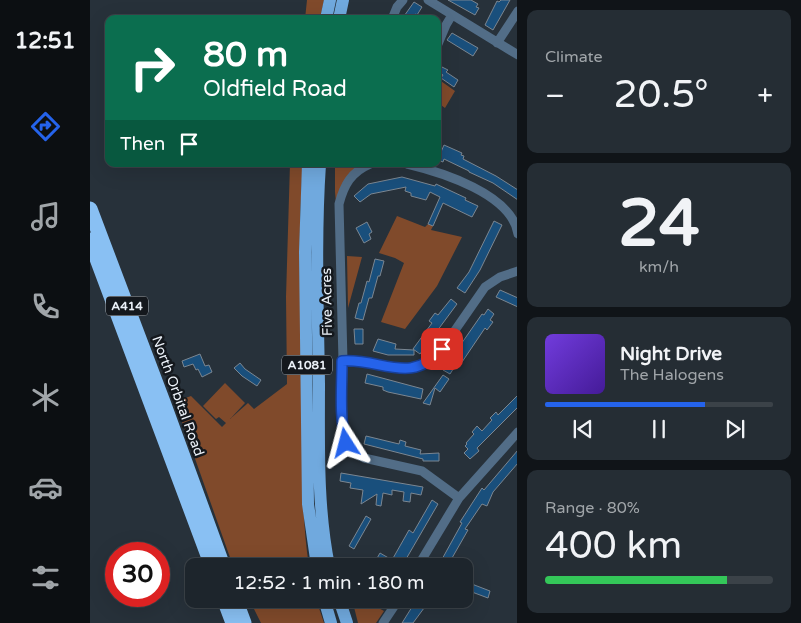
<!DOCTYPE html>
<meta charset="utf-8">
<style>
body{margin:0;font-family:"Varela Round",sans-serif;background:#252d34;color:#f1f3f6;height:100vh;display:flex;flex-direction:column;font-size:19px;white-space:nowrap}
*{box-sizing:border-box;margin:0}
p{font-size:16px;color:#a0a5a9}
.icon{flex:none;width:28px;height:28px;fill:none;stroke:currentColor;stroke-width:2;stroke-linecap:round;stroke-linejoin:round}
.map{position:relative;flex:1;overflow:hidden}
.details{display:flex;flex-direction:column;gap:10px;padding:10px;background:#101418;width:284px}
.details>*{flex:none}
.top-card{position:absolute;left:15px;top:15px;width:336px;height:152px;border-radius:10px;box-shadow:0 5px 20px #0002,0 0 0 1px #3b4248;background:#0b6e4f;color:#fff;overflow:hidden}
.speed{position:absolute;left:15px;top:542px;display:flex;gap:10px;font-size:25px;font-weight:700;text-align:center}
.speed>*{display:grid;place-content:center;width:65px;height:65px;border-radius:50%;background:#1d252c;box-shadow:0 5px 20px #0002,0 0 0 1px #3b4248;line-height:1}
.speed .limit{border:8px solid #d22;background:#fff;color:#111}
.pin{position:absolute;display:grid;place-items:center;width:42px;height:42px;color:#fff;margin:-21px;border-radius:10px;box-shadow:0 2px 8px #0006}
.me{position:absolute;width:55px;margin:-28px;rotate:351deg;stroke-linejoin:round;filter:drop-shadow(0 0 4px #0008)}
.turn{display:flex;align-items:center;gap:18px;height:105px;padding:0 15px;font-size:22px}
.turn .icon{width:65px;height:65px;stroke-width:2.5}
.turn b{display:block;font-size:35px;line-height:42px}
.then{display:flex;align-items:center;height:48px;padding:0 15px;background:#0003;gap:10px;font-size:19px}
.big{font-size:38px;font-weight:600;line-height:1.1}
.details .widget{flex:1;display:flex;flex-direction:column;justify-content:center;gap:8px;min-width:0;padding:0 18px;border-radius:10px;background:#252d34}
.details .dial{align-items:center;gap:0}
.dial b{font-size:65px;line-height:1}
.song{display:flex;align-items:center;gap:15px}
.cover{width:60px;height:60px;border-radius:8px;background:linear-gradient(135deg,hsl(260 70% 55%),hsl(260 70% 35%))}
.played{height:5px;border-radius:2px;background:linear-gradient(90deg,#2563eb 70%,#3b4248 70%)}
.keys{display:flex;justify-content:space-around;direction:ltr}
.heat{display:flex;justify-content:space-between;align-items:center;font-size:28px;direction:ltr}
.charge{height:8px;border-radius:4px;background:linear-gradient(90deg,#34c759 80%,#3b4248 0)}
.trip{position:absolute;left:95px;top:558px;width:288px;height:50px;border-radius:10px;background:#1d252c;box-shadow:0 5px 20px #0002,0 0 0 1px #3b4248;font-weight:600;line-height:50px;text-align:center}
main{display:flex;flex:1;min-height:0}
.menu{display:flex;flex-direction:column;width:90px;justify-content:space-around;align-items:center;background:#0c0f12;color:#a0a5a9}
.menu .icon{width:35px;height:35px}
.menu .current{color:#2563eb}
.menu b{font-size:22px;color:#f1f3f6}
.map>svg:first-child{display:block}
.green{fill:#804a2b}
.building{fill:#194f7c;stroke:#7b8691}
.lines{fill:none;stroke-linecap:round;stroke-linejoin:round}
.street{stroke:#526d87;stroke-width:9}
.primary{stroke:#70a9de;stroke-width:12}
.highway{stroke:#89c0f3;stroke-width:15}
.route-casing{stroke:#184099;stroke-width:12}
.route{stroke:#2563eb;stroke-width:9}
.labels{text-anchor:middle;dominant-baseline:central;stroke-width:5;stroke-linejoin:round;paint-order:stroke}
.shield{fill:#14181d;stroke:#aab0b6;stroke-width:1}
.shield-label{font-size:12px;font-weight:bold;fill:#ebf1f8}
.street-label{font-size:14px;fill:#ebf1f8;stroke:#14181d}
</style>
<main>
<nav class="menu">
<b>12:51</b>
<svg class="icon current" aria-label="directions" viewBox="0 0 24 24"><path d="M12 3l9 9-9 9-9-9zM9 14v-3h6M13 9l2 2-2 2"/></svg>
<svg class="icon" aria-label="music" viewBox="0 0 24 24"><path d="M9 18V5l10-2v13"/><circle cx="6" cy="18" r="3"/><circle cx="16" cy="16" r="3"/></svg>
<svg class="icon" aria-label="phone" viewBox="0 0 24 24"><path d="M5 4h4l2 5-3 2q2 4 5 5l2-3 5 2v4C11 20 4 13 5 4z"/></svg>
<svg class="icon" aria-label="climate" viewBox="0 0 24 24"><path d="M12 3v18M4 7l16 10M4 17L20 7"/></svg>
<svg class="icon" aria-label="car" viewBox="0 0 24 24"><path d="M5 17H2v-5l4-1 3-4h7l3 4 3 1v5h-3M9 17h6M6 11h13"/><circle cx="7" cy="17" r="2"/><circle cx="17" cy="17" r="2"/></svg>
<svg class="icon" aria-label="filters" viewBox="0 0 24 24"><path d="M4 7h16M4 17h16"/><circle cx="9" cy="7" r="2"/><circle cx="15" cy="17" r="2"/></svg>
</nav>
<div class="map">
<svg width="428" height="623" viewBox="0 0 428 623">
<rect width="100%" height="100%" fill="#27313a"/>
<path class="green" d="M217 0H234L230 19H215Z
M348 79 365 91 355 108 348 103Z
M200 164H213C207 238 211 313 212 388 213 447 210 508 219 566H143L85 402 101 396 132 427 136 423 129 417 126 419 113 406 135 383 155 403 140 419 158 403 164 409 197 384 196 297Z
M245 164H272L246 203 245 192Z
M307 216 335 227 338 224 343 226 341 230 372 237 347 286 315 329 291 322 314 263 305 258 289 253Z
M257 256 272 257 258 308Z
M156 599H226L234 623H171L164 609Z
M262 599H272L294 611 286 623H268Z"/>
<path class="building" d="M358 0H381L388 4 386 7 389 8 385 15Z
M411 0H420L403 30 395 25 407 1 409 2Z
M324 2 332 7 327 15 325 14 322 19H312Z
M362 33 388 48 383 56 357 40Z
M352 67 358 70 356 72 368 80 364 87 351 78 353 75 349 72Z
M354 145 372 153 371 155 374 156 373 159 406 176 428 190V200L403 183 379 172V171L354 159 353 162 348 160V151L351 152Z
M312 177 345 186 346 184 376 198 375 200 388 206 382 217 353 203 343 226 338 224 350 197 340 192 336 200 321 196V193L315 191 316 187 281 194 270 202 264 196 278 184Z
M404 221 412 225 390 270 375 293 367 288 379 272Z
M277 222 282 232 279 234 281 239 274 243 266 228Z
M285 259 294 261 290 276H288L282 298H279L273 320 265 318 269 303H271L277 281 279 282Z
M410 290 428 298V307L406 297Z
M361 299 367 304 330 354 323 349 342 323 339 321 345 313 348 315Z
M398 309 404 314 400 320 403 322 397 330 395 328 370 365 367 363 360 374 353 370 392 314 394 315Z
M264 329H273V344H265Z
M288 339 306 344 305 349 324 350V355H298L283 351Z
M110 354 115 366 119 365 122 372 112 377 108 369 106 370 103 364 94 367 92 361Z
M150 363 155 369 171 380 167 386 152 376 144 368Z
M277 374 333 389 331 399 298 392 293 390V387L275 383Z
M353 375 359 379 350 392 345 388 340 405 333 403Z
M428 395V407L387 448 389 451 380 459 374 453 378 449 375 446 377 444 376 443 384 434 382 432 387 426 392 431 402 420 400 418 406 412 408 415Z
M276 436 309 444 310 440 316 442 315 446 331 450 330 454 349 453V461H333V459L274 444Z
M428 450V463L403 492 397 506 392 504 375 529 378 530 358 565 351 561 372 523 370 522 392 488 394 490Z
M251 473 333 487 331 495 321 493 320 502 313 501 314 492 302 490V495L293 493 291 506 286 505 287 494 271 504 273 490 260 488 261 483 250 481Z
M342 500 348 504 312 566H297L286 560 290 553 302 560 319 530 323 533Z
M276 516 281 519 264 549 259 546Z
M374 581 400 591 398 598 374 589Z
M327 599H338L336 603 337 604 323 623H312Z"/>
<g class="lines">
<path class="street" d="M338 0 428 55
M302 19 307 7 313 0
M407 43 428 11
M348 44 356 25 362 15
M280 164C261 172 254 185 249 204L253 361 252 409 254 434 256 443 264 453 274 458 332 471 369 498
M317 164C351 172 422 194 428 234
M253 361C292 358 320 386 352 349L395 287 410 277 428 271
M328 566 369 498 428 432
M293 623 309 599"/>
<path class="primary" d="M236 19 240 0
M249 19 253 0
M218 164 215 252 218 504 227 566
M230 164C225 237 228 311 229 384 229 445 227 507 239 566
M234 599 241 623
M249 599 257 623"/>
<path class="highway" d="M0 209 73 402 133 566
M0 240 122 566
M134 599 143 623
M145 599 154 623"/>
</g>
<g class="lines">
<g class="route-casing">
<path id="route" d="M256 443C249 417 252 388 252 361 292 358 320 386 352 349"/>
</g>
<use href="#route" class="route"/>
</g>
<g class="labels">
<g class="shield">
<rect x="16" y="296.5" width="42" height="19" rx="4"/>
<rect x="192" y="355.5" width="50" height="19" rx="4"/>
</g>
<g class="shield-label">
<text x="37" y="306">A414</text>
<text x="217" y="365">A1081</text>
</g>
<g class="street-label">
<text transform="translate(237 302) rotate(-91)">Five Acres</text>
<text transform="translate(88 396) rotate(70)">North Orbital Road</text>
</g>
</g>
</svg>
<div class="speed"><div class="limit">30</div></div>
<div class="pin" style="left:352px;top:349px;background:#d93025"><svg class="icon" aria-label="arrive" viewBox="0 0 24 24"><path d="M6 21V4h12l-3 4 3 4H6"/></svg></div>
<svg class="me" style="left:256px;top:443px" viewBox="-20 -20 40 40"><path d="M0-17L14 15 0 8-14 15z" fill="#2563eb" stroke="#fff" stroke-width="4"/></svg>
<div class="trip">12:52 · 1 min · 180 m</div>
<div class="top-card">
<div class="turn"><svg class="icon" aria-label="right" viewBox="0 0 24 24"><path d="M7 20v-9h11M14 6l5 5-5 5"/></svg><div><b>80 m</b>Oldfield Road</div></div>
<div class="then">Then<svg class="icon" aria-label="arrive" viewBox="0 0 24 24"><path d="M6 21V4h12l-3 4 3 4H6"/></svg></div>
</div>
</div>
<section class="details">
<div class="widget"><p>Climate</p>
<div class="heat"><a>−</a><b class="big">20.5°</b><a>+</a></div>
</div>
<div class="widget dial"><b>24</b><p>km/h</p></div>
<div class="widget">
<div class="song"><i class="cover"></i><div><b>Night Drive</b><p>The Halogens</p></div></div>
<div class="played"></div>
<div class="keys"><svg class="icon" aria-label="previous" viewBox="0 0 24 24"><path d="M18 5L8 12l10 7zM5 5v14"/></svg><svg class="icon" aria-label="pause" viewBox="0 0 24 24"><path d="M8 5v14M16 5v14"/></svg><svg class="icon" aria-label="next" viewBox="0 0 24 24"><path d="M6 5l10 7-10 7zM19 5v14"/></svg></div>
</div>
<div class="widget"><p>Range · 80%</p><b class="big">400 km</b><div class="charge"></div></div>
</section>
</main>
